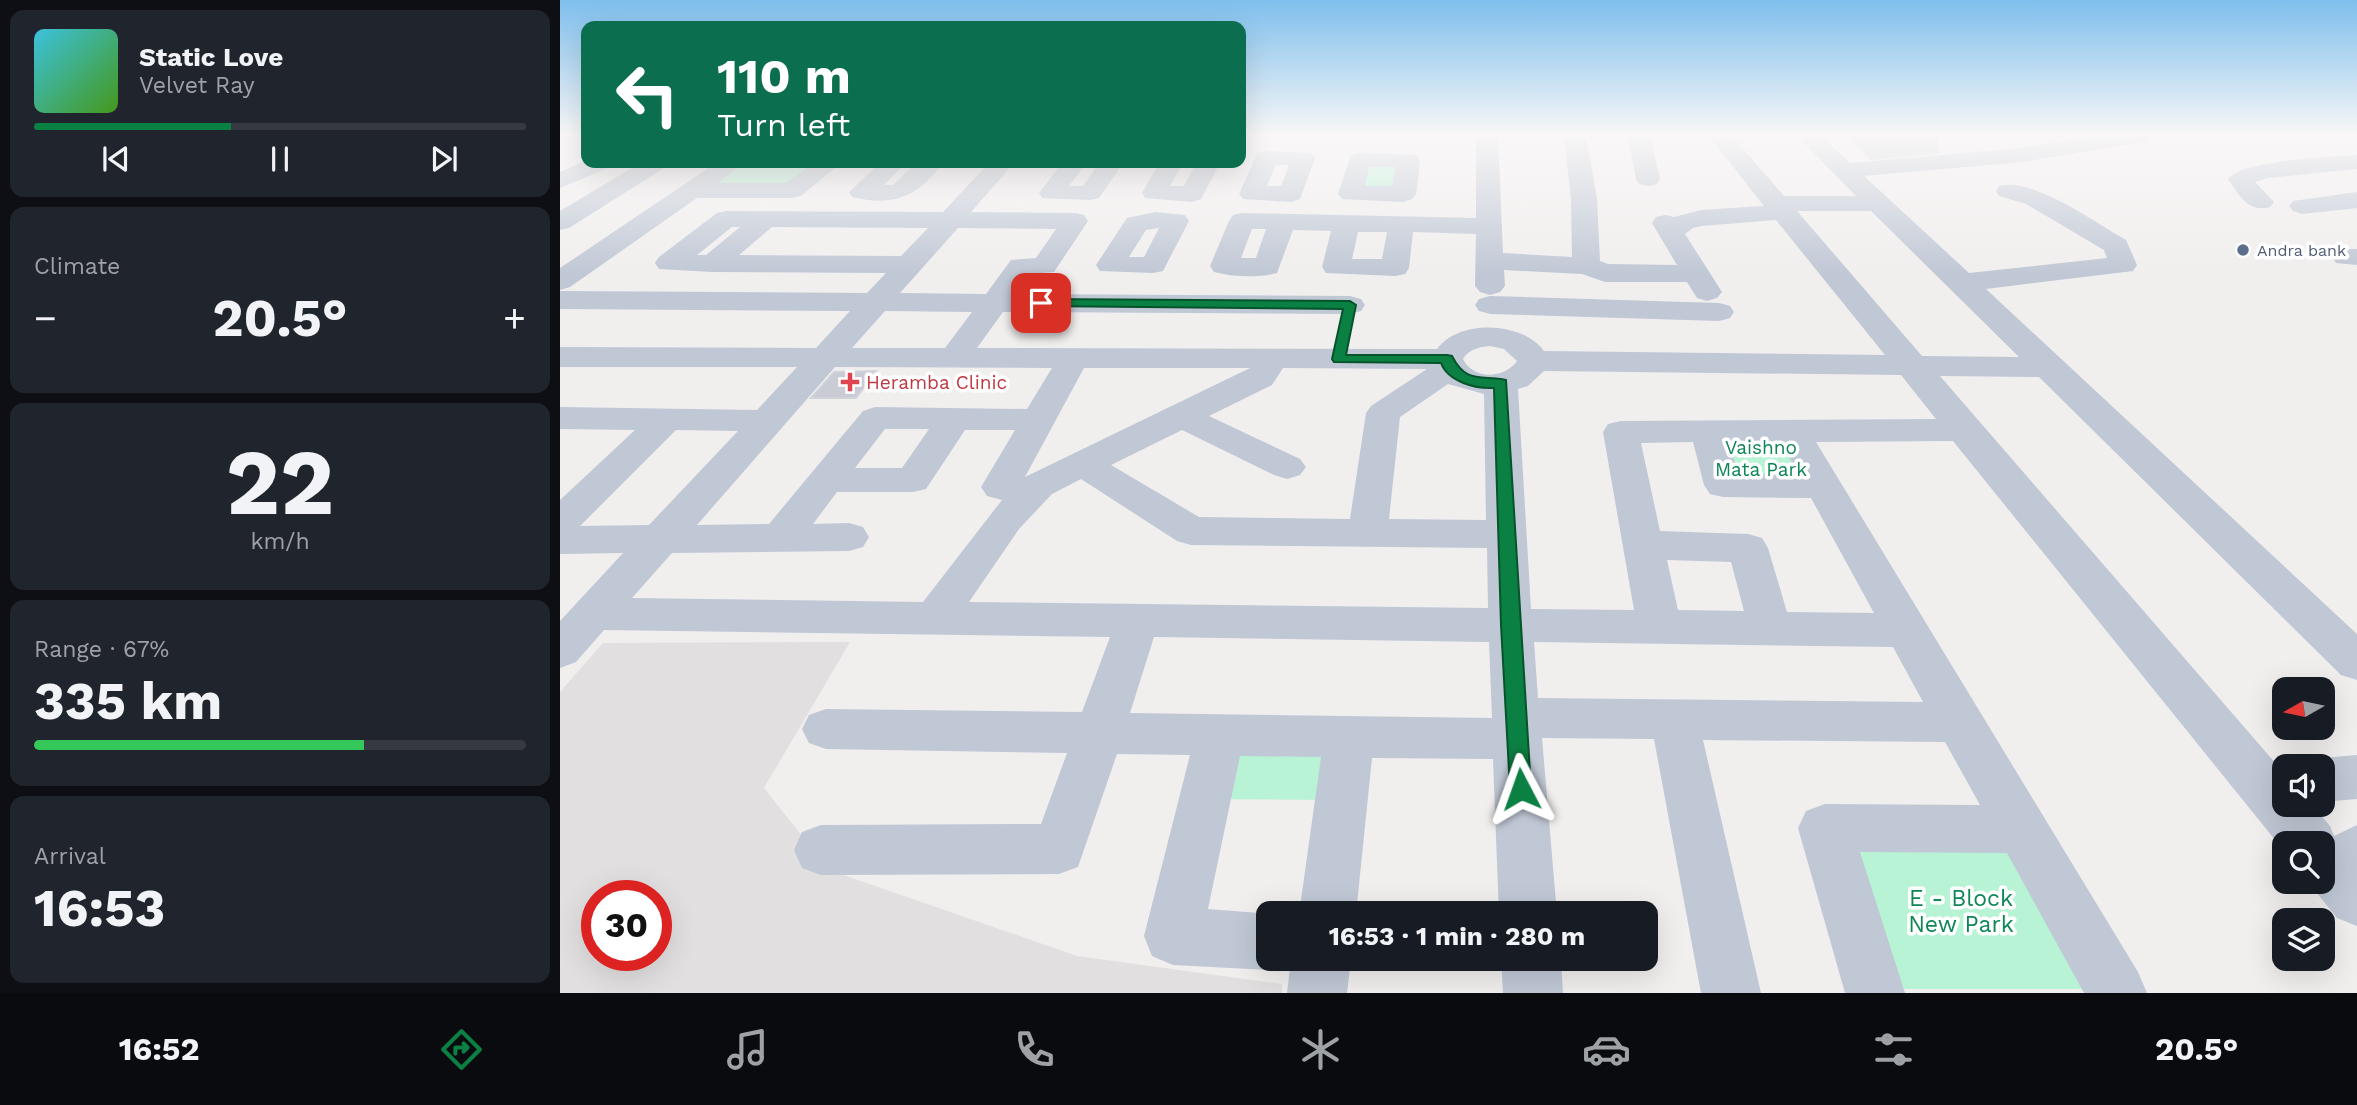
<!DOCTYPE html>
<meta charset="utf-8">
<style>
body{margin:0;font-family:"Work Sans",sans-serif;background:#20242c;color:#f1f3f6;height:100vh;display:flex;flex-direction:column;font-size:26px;white-space:nowrap}
*{box-sizing:border-box;margin:0}
p{font-size:23px;color:#9ea1a6}
.icon{flex:none;width:38px;height:38px;fill:none;stroke:currentColor;stroke-width:2;stroke-linecap:round;stroke-linejoin:round}
.map{position:relative;flex:1;overflow:hidden}
.side{display:flex;flex-direction:column;gap:10px;padding:10px;background:#0d0f14;width:560px}
.side>*{flex:none}
.hud{position:absolute;left:21px;top:21px;width:665px;height:147px;border-radius:14px;box-shadow:0 7px 28px #0002;background:#0b6e4f;color:#fff;overflow:hidden}
.needle{width:46px;rotate:261deg}
.fabs{position:absolute;left:1712px;top:677px;display:grid;gap:14px}
.fabs a{display:grid;place-items:center;width:63px;height:63px;border-radius:14px;background:#171b24;box-shadow:0 7px 28px #0002;font-size:35px}
.speed{position:absolute;left:21px;top:880px;display:flex;gap:14px;font-size:35px;font-weight:700;text-align:center}
.speed>*{display:grid;place-content:center;width:91px;height:91px;border-radius:50%;background:#171b24;box-shadow:0 7px 28px #0002;line-height:1}
.speed .limit{border:10px solid #d22;background:#fff;color:#111}
.pin{position:absolute;display:grid;place-items:center;width:60px;height:60px;color:#fff;margin:-30px;border-radius:14px;box-shadow:0 4px 10px #0006}
.me{position:absolute;width:77px;margin:-38px;rotate:356deg;stroke-linejoin:round;filter:drop-shadow(0 0 5px #0008)}
.turn{display:flex;align-items:center;gap:24px;height:147px;padding:0 21px;font-size:32px}
.turn .icon{width:91px;height:91px;stroke-width:2.5}
.turn b{display:block;font-size:49px;line-height:60px}
.big{font-size:52px;font-weight:700;line-height:1.1}
.side .widget{flex:1;display:flex;flex-direction:column;justify-content:center;gap:10px;min-width:0;padding:0 24px;border-radius:14px;background:#20242c}
.side .dial{align-items:center;gap:0}
.dial b{font-size:91px;line-height:1}
.song{display:flex;align-items:center;gap:21px}
.cover{width:84px;height:84px;border-radius:10px;background:linear-gradient(135deg,hsl(190 70% 55%),hsl(100 70% 35%))}
.played{height:7px;border-radius:4px;background:linear-gradient(90deg,#0b8043 40%,#363941 40%)}
.keys{display:flex;justify-content:space-around;direction:ltr}
.heat{display:flex;justify-content:space-between;align-items:center;font-size:38px;direction:ltr}
.charge{height:10px;border-radius:5px;background:linear-gradient(90deg,#34c759 67%,#363941 0)}
.trip{position:absolute;left:696px;top:901px;width:402px;height:70px;border-radius:14px;background:#171b24;box-shadow:0 7px 28px #0002;font-weight:700;line-height:70px;text-align:center}
.menu{display:flex;height:112px;justify-content:space-around;align-items:center;background:#090b0e;color:#9ea1a6}
.menu .icon{width:49px;height:49px}
.menu .current{color:#0b8043}
.menu b{font-size:32px;color:#f1f3f6}
main{display:flex;flex:1;min-height:0}
.map>svg:first-child{display:block}
.education{fill:#e2dfe0;fill-rule:evenodd}
.green{fill:#b8f3d5}
.building{fill:#c9ccd4;stroke:#d1d3da;stroke-width:2}
.lines{fill:none;stroke-linecap:round;stroke-linejoin:round}
.minor{fill:#c0c8d5;fill-rule:evenodd}
.route{fill:#0b8043;stroke:#07532c;stroke-width:2}
.service-dot{fill:#5c6f8a;stroke:#fff;stroke-width:2.5}
.health-dot{fill:#e0444e;stroke:#fff;stroke-width:2.5}
.labels{text-anchor:middle;dominant-baseline:central;stroke-width:7;stroke-linejoin:round;paint-order:stroke}
.far-service-label{font-size:16px;fill:#4e5e75;stroke:#fff;text-anchor:start}
.health-label{font-size:19px;fill:#be3a42;stroke:#fff;text-anchor:start}
.park-label{font-size:19px;fill:#0e8657;stroke:#fff}
.near-park-label{font-size:23px;fill:#0e8657;stroke:#fff}
</style>
<main>
<section class="side">
<div class="widget">
<div class="song"><i class="cover"></i><div><b>Static Love</b><p>Velvet Ray</p></div></div>
<div class="played"></div>
<div class="keys"><svg class="icon" aria-label="previous" viewBox="0 0 24 24"><path d="M18 5L8 12l10 7zM5 5v14"/></svg><svg class="icon" aria-label="pause" viewBox="0 0 24 24"><path d="M8 5v14M16 5v14"/></svg><svg class="icon" aria-label="next" viewBox="0 0 24 24"><path d="M6 5l10 7-10 7zM19 5v14"/></svg></div>
</div>
<div class="widget"><p>Climate</p>
<div class="heat"><a>−</a><b class="big">20.5°</b><a>+</a></div>
</div>
<div class="widget dial"><b>22</b><p>km/h</p></div>
<div class="widget"><p>Range · 67%</p><b class="big">335 km</b><div class="charge"></div></div>
<div class="widget"><p>Arrival</p><b class="big">16:53</b></div>
</section>
<div class="map">
<svg width="1797" height="993" viewBox="0 0 1797 993">
<rect width="100%" height="100%" fill="#f1eeee"/>
<path class="education" d="M290 642 204 788 269 870 517 956 722 984V993H0V692L43 643ZM37 896H96V956H37Z"/>
<path class="green" d="M800 160 847 161 842 194 793 193Z
M175 163H252L220 189 138 188Z
M1152 433H1229L1258 484 1167 483Z
M664 738 784 742 775 800 650 799Z
M1273 833H1460L1549 989H1321Z"/>
<path class="building" d="M1285 136H1377L1378 153 1311 159Z
M316 371 296 398H251L274 372Z"/>
<g class="lines">
<path class="minor" d="M916 136H938L943 253 1012 257 1011 199 1004 136H1026L1037 199 1040 261 1048 264 1117 265 1092 223 1096 217 1105 215 1114 217 1141 210 1204 206 1149 136H1172L1224 196H1296L1237 136H1261L1290 163 1462 148 1536 136H1589L1586 141 1578 143 1462 162 1304 176 1409 273 1547 258 1544 250 1466 204 1439 196 1436 191 1439 186C1473 177 1536 223 1566 240L1577 265 1573 271 1426 289 1797 634V680L1781 675 1479 377 1380 376 1724 773V805H1752L1770 826 1774 836 1797 825V926L1777 918 1748 882H1762V844H1724V851L1393 441 1256 442 1578 972 1587 993H1524L1447 853 1300 852 1345 993H1285L1238 828 1246 811 1265 804 1420 805 1385 742 1143 740 1201 993H1141L1094 739 982 738 997 914H939L933 759 812 758 796 914H739L761 757 680 756 648 909 713 914H709V959H731L709 970 613 965 592 956 584 936 630 755 557 754 518 867 499 874 261 875 242 868 234 850 242 832 261 825 481 824 507 753 266 749 249 743 242 729 249 715 266 709 522 712 550 637 44 630 16 662 0 668V621L63 553 0 554V500L75 430 0 429V407L197 410 237 367H0V347L256 348 290 311 0 309V291L307 293 326 273 152 272 99 269 95 263 99 257 157 213 166 211 383 212 429 163H454L411 212 515 213 524 215 528 221 494 272 469 274 455 294 790 296 801 299 805 305 801 311 790 314 443 312 417 348 877 349C899 319 962 321 984 351L1325 355 1216 220 1141 226 1133 228 1125 234 1162 292 1157 298 1147 301 1137 298 1127 282H1045L1022 274 944 270 945 286 940 292 930 295 920 292 915 286 916 234 853 232 849 268 845 274 835 276 766 273 762 267 771 231 733 230 717 273C698 278 673 277 654 272L650 266 669 221 673 215 682 213 916 218ZM1237 211H1311L1459 357 1362 356ZM172 227H180L146 255H137ZM212 227 368 228 341 256 179 255ZM398 228 496 229 476 258 451 260 426 294 340 293ZM692 229H706L696 258H681ZM798 232H827L822 259H792ZM325 311 412 312 385 348H292ZM930 346 944 349 957 361C944 379 913 380 903 359 909 349 919 347 930 346ZM275 367 492 368 467 409 315 407 303 411 209 524 137 525ZM524 368H690L465 477ZM723 368 867 369 811 406 806 413 790 519 639 517 551 465 622 430 714 475 727 479 740 475 746 467 740 459 649 416 712 385ZM984 371 1341 375 1376 419 1061 421 1048 424 1043 432 1074 610 971 609 958 389 968 386ZM888 384 924 394 926 520 829 519 840 417ZM325 429H369L342 468H295ZM116 430 178 431 89 525 20 526ZM405 430H455L421 487 427 496 442 500 363 602 72 598 112 553 289 551 303 547 309 537 303 527 289 523 253 524 277 492H353L366 489ZM1133 442 1144 485 1150 494 1163 497 1251 498 1314 613 1227 612 1208 548 1202 538 1188 534 1100 531 1081 443ZM1169 442H1220L1238 473H1178ZM521 479 617 541 631 545 927 548 928 608 409 602 459 529 492 494ZM1107 560 1171 562 1184 611 1118 610ZM594 637 929 642 932 718 570 713ZM974 642 1333 647 1363 702 978 698Z
M1068 136H1090L1100 179 1097 184 1088 186 1079 184 1076 179Z
M707 151 751 153 755 158 740 199 731 202 683 199 679 194 695 158 699 153ZM716 165H729L721 186H707Z
M799 153 856 155 860 160 856 194 852 199 843 202 782 199 778 194 791 155ZM809 167H835L832 186H805Z
M1797 155V169L1708 178 1695 182 1714 202 1710 207C1688 213 1679 195 1668 179 1681 160 1772 157 1797 155Z
M26 160V163H52L48 168 0 188V172Z
M80 163H108L104 168 9 228 0 230V211Z
M156 163H183L158 183H226L254 163H281L241 196 232 198H137L10 287 0 290V268Z
M320 163H346L324 185H333L356 163H382C359 197 332 207 292 197L289 192Z
M502 163H526L509 186H523L539 163H563L539 198 530 200 482 198 479 193Z
M599 163H623L610 186H624L636 163H660L641 199 632 202 585 198 582 193Z
M1797 192V208L1742 214 1733 211 1729 206 1733 201Z
M595 212 625 215 629 221 603 271 593 273 540 271 536 265 567 218ZM599 228 584 257H569L586 230Z
M1786 249H1797V265L1776 263 1772 257 1776 251Z
M930 296 1159 303 1170 306 1174 312 1170 318 1159 321 930 314 919 311 915 305 919 299Z
M1797 755V799L1762 802V766H1743L1744 764 1762 758Z
M731 959H791L787 993H727Z
M941 959H1001L1003 993H943Z"/>
</g>
<linearGradient id="sky" x2="0" y2="1"><stop stop-color="#7ebfed"/><stop offset="0.49" stop-color="#f9f7f7"/><stop offset="1" stop-color="#f9f7f7" stop-opacity="0"/></linearGradient>
<rect width="1797" height="275" fill="url(#sky)"/>
<path class="route" d="M481 299 790 301 796 305 786 355H887L892 356C906 384 921 375 946 380L971 789 968 796 961 798 953 796 950 789 941 625 934 388C916 389 888 382 881 363L774 362 772 359 783 309 477 306 475 303Z"/>
<circle class="service-dot" cx="1683" cy="250" r="7"/>
<path class="health-dot" d="M286.5 371.5h7v7h7v7h-7v7h-7v-7h-7v-7h7z"/>
<g class="labels">
<g class="far-service-label">
<text x="1697" y="250">Andra bank</text>
</g>
<g class="health-label">
<text x="306" y="382">Heramba Clinic</text>
</g>
<g class="park-label">
<text x="1201" y="447">Vaishno<tspan x="1201" dy="22">Mata Park</tspan></text>
</g>
<g class="near-park-label">
<text x="1401" y="898">E - Block<tspan x="1401" dy="26">New Park</tspan></text>
</g>
</g>
</svg>
<div class="fabs">
<a><svg class="needle" viewBox="-14 -14 28 28"><path d="M0-13l5 13h-10z" fill="#e53935"/><path d="M0 13l5-13h-10z" fill="#9ea1a6"/></svg></a>
<a><svg class="icon" aria-label="sound" viewBox="0 0 24 24"><path d="M4 9h4l5-4v14l-5-4H4zM17 9q2 3 0 6"/></svg></a>
<a><svg class="icon" aria-label="search" viewBox="0 0 24 24"><circle cx="10" cy="10" r="6"/><path d="M15 15l6 6"/></svg></a>
<a><svg class="icon" aria-label="layers" viewBox="0 0 24 24"><path d="M12 4l9 5-9 5-9-5zM3 14l9 5 9-5"/></svg></a>
</div>
<div class="speed"><div class="limit">30</div></div>
<div class="pin" style="left:481px;top:303px;background:#d93025"><svg class="icon" aria-label="arrive" viewBox="0 0 24 24"><path d="M6 21V4h12l-3 4 3 4H6"/></svg></div>
<svg class="me" style="left:961px;top:789px" viewBox="-20 -20 40 40"><path d="M0-17L14 15 0 8-14 15z" fill="#0b8043" stroke="#fff" stroke-width="4"/></svg>
<div class="trip">16:53 · 1 min · 280 m</div>
<div class="hud">
<div class="turn"><svg class="icon" aria-label="left" viewBox="0 0 24 24"><path d="M17 20v-9H6M10 6l-5 5 5 5"/></svg><div><b>110 m</b>Turn left</div></div>
</div>
</div>
</main>
<nav class="menu">
<b>16:52</b>
<svg class="icon current" aria-label="directions" viewBox="0 0 24 24"><path d="M12 3l9 9-9 9-9-9zM9 14v-3h6M13 9l2 2-2 2"/></svg>
<svg class="icon" aria-label="music" viewBox="0 0 24 24"><path d="M9 18V5l10-2v13"/><circle cx="6" cy="18" r="3"/><circle cx="16" cy="16" r="3"/></svg>
<svg class="icon" aria-label="phone" viewBox="0 0 24 24"><path d="M5 4h4l2 5-3 2q2 4 5 5l2-3 5 2v4C11 20 4 13 5 4z"/></svg>
<svg class="icon" aria-label="climate" viewBox="0 0 24 24"><path d="M12 3v18M4 7l16 10M4 17L20 7"/></svg>
<svg class="icon" aria-label="car" viewBox="0 0 24 24"><path d="M5 17H2v-5l4-1 3-4h7l3 4 3 1v5h-3M9 17h6M6 11h13"/><circle cx="7" cy="17" r="2"/><circle cx="17" cy="17" r="2"/></svg>
<svg class="icon" aria-label="filters" viewBox="0 0 24 24"><path d="M4 7h16M4 17h16"/><circle cx="9" cy="7" r="2"/><circle cx="15" cy="17" r="2"/></svg>
<b>20.5°</b>
</nav>
